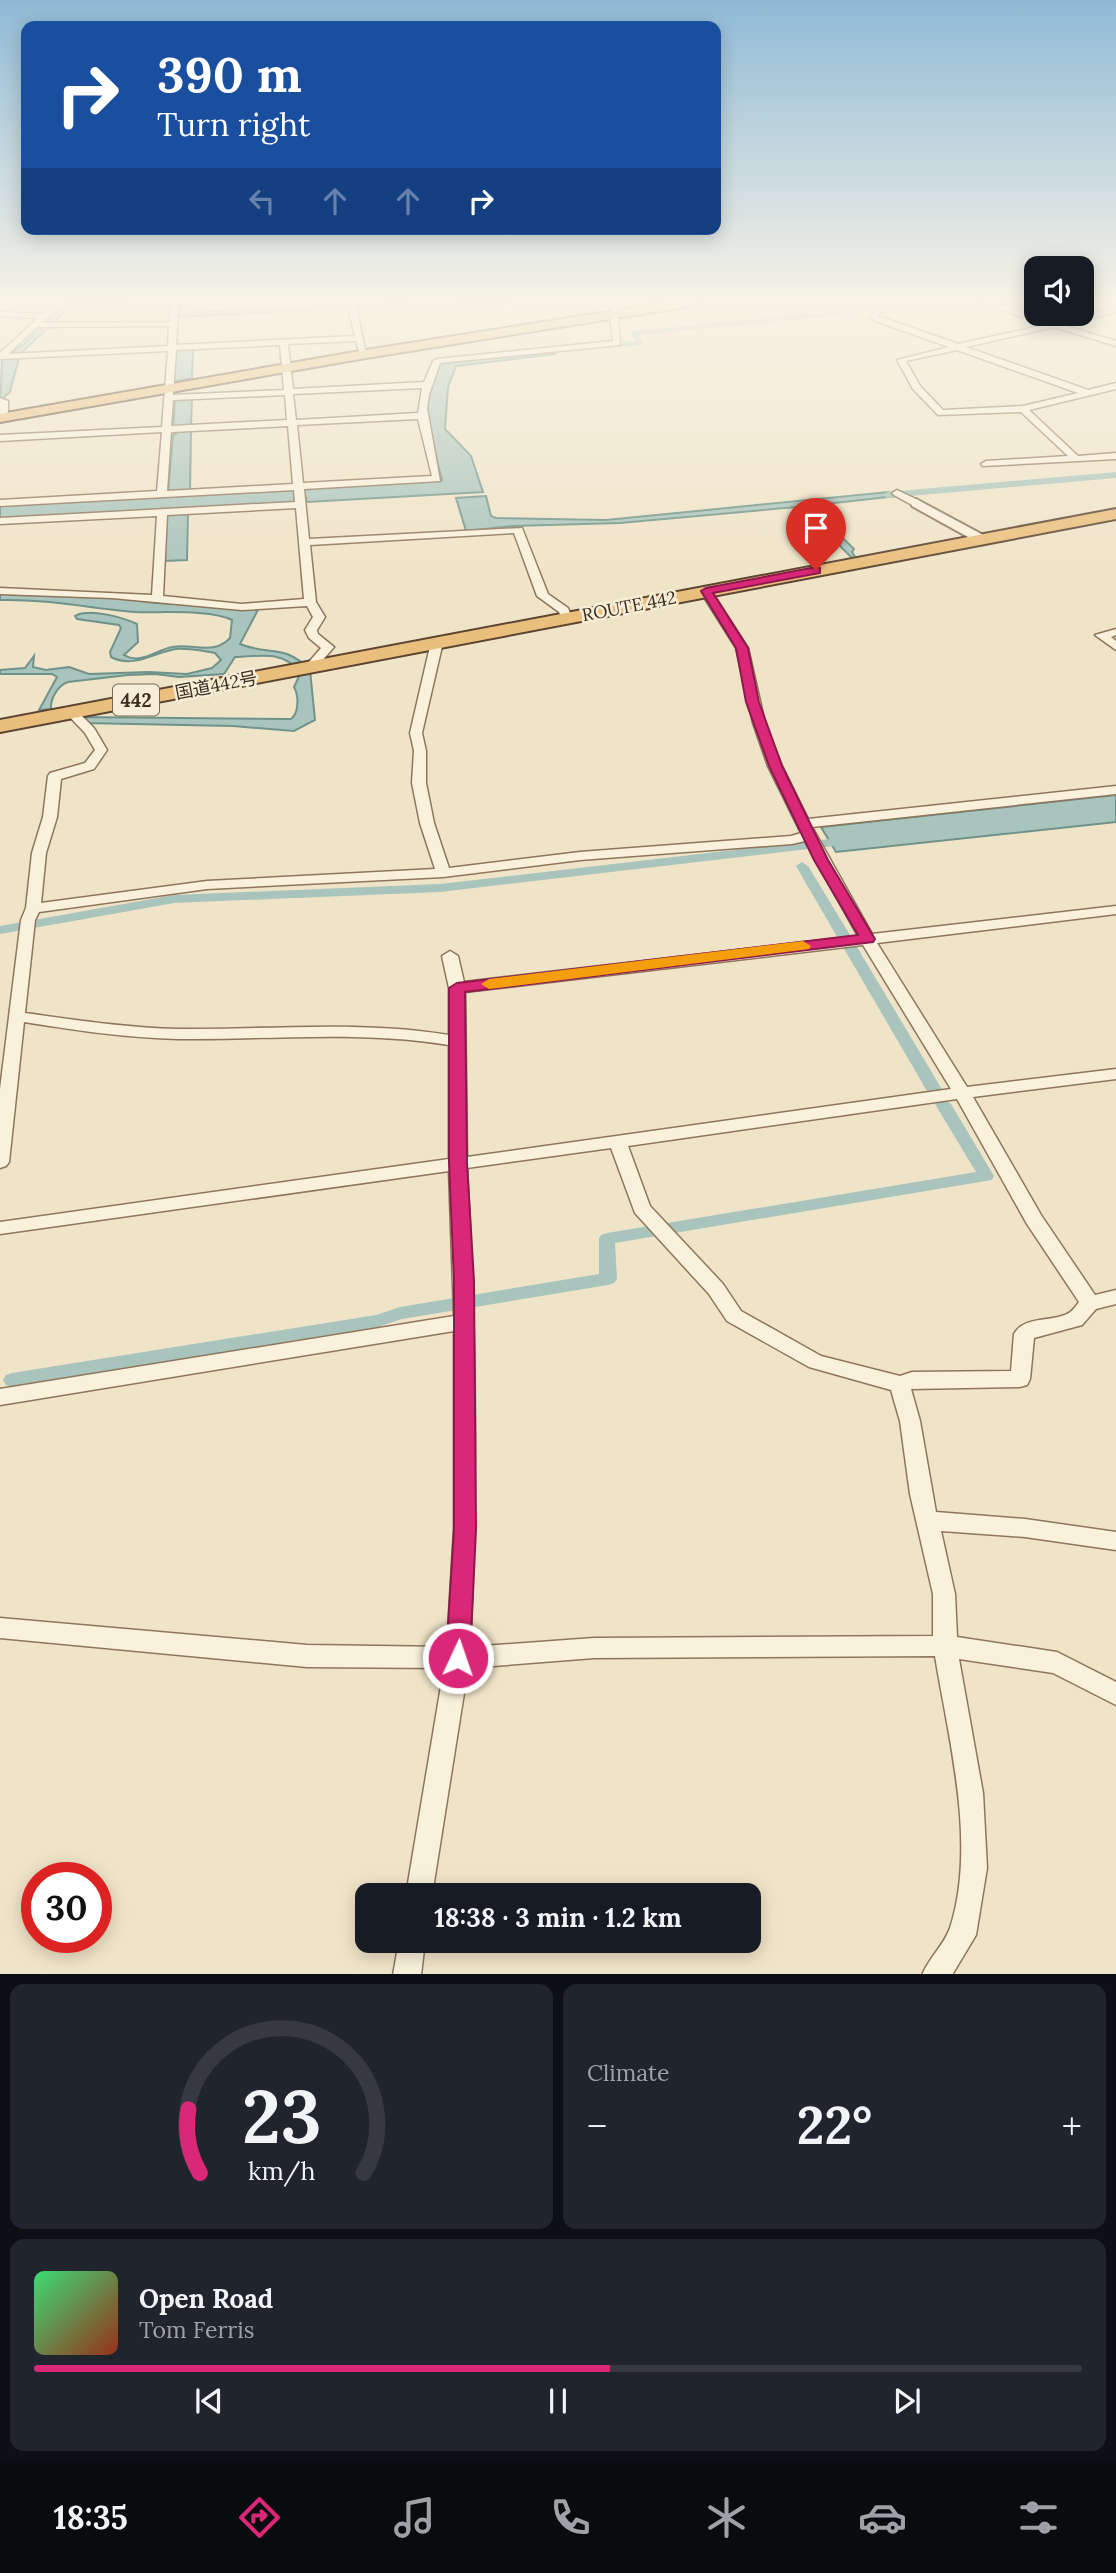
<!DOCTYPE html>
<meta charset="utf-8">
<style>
body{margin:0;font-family:Lora,"Noto Sans JP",serif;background:#20242c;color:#f1f3f6;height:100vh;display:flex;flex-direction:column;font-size:26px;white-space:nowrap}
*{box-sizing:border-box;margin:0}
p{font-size:23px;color:#9ea1a6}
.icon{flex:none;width:38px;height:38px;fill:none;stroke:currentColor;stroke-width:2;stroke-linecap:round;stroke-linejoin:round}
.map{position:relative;height:1974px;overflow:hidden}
.drawer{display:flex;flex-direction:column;gap:10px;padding:10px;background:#0d0f14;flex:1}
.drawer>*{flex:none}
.hud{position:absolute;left:21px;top:21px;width:700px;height:214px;border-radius:14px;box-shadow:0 4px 18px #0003;background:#1a4fa0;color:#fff;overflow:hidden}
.fabs{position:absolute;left:1024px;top:256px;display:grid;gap:14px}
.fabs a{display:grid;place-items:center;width:70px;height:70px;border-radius:14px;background:#171b24;box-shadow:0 4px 18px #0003;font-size:35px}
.speed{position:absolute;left:21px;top:1862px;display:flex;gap:14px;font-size:35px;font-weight:700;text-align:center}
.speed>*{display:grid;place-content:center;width:91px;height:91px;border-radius:50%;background:#171b24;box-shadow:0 4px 18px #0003;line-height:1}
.speed .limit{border:10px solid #d22;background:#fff;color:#111}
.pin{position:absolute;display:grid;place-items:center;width:60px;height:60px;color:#fff;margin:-72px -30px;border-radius:50% 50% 50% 0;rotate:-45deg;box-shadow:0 0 7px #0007}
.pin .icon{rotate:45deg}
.me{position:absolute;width:77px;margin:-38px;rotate:3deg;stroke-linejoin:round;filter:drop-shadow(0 0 5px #0008)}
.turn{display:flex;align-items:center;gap:24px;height:147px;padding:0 21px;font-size:32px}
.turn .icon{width:91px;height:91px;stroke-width:2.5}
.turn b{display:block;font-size:49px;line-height:60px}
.lanes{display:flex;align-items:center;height:66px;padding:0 21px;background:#0003;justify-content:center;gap:35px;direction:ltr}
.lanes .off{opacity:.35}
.big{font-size:52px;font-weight:800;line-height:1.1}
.drawer .tile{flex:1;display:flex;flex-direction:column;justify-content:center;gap:10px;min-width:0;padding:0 24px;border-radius:14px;background:#20242c}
.drawer .dial{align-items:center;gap:0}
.dial svg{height:182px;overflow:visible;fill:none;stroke:#363941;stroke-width:7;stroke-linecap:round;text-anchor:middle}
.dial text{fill:#f1f3f6;stroke:none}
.song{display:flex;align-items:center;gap:21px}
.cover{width:84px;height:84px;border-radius:10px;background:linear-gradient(135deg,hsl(140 70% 55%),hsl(10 70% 35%))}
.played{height:7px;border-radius:4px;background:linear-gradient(90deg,#db2777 55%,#363941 55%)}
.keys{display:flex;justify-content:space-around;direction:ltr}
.heat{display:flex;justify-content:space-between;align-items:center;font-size:38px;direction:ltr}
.drawer .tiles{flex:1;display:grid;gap:10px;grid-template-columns:1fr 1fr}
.tile:last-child{grid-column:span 2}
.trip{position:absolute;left:355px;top:1883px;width:406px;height:70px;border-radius:14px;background:#171b24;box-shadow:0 4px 18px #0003;font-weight:800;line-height:70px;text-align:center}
.tabs{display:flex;height:112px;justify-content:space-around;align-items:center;background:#090b0e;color:#9ea1a6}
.tabs .icon{width:49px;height:49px}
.tabs .active{color:#db2777}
.tabs b{font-size:32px;color:#f1f3f6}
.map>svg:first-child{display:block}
.water{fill:#a9c4bc;stroke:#6f938a;stroke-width:2}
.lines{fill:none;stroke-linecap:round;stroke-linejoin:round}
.canal{fill:#a9c4bc;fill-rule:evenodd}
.minor-casing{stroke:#8d765c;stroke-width:3}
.tertiary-casing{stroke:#8d765c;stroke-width:4}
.trunk-casing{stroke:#5b4430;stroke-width:4}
.minor{fill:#faf1dc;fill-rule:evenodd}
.tertiary{fill:#faf1dc;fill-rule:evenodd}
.trunk{fill:#eabe7c;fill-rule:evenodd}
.route{fill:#db2777;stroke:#8e194d;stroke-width:2}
.slow{fill:#f59e0b}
.labels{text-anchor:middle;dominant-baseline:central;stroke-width:5;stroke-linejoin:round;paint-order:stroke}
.far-street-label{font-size:18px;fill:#3d2e20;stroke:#f7eed8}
.shield{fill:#f7eed8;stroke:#756857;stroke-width:2}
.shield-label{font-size:19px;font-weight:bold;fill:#3d2e20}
</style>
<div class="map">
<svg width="1116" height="1975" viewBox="0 0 1116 1975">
<rect width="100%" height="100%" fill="#f0e4c8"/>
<path class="water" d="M78 302H145L80 304 68 309 20 354 10 392 4 397 0 414 2 359 24 344 47 322 43 321 60 304Z
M178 302H194L195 312 347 305 349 308 179 317Z
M414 302H521L369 309H357V306Z
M193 348 192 378 174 381 176 349Z
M550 350 555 354 456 366 448 387 445 429 471 456 483 492 307 502 306 498H294V503L0 519V505L293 489 294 494 303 493 306 488 442 480 425 416 430 386 440 363Z
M192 399 191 426 173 427 175 400Z
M173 430H191L190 491 168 492 173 435 176 434Z
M889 492 896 496 817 505 812 508 854 549 852 552 857 560H854L803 509 796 507 620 523 513 526 466 531 456 498 486 496 491 516 496 518 606 520Z
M188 513 187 560 164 561 167 514Z
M0 593 110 597 156 603 259 608 240 644C269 656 284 643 310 670L315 720 294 731 233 726 83 723 79 717 291 719C299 713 299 696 294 687L301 672C280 650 263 656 235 657L224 674 179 677 155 674 128 675 68 682C58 685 50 699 51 709L39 710 57 677 52 674H0V670L25 668 34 656 33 667 46 670 69 667 89 674 149 672 187 674 212 668 221 660 215 653C203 651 189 648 176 649 155 652 133 669 111 657L110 652 121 628 119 625 77 619 75 616C89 608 122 617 137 624L138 642 124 655C141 665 156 650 172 647 194 643 213 656 230 638L232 620C211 609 161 613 135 612 90 608 46 599 0 600Z
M1116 795V822L836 852 821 827Z"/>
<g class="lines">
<path class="canal" d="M865 302H872L860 313 639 335 644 345 603 348 599 346 636 341 630 333 634 331 858 309Z
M1116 472V478L887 498 883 495 887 492Z
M847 837 851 838 853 841 851 844 440 892 174 903 0 934V926L174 895 440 884Z
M802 862 808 866 850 935 848 938 843 939 836 935 796 866Z
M850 943 857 947 943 1091 940 1094H930L927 1091 843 947Z
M943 1099 951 1104 994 1176 992 1180 615 1243 617 1279 614 1283 608 1285 402 1319 378 1327 12 1387 6 1385 3 1380 6 1375 12 1373 376 1315 400 1307 599 1274V1239L601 1235 607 1233 976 1172 935 1104Z"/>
<g class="minor-casing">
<path id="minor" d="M56 302H71L61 305 42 323 170 322 171 302H179L176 345 355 336 347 302H355L366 354H360L356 341 288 344 293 389 424 382 433 361 437 359 613 341 610 315 612 312 605 302H613L620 312 618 315 620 345 440 363 429 395 427 408 440 481 304 489 309 539 522 528 548 594 568 608 572 618 562 620 559 612 537 596 514 533 310 545 316 602 325 617 317 630 318 634 334 647 321 662 325 665 319 669 308 663 321 648 309 638 305 630 313 617 307 606 242 610 112 598 0 594V588L152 595 157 516 0 524V518L295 502 294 490 0 506V500L157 491 162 432 0 441V435L162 427 168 351 0 359V353L38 318 0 316V312L43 314ZM169 326 168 346 8 354 37 327ZM280 345 284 390 173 395 176 350ZM422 388 418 413 296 420 293 394ZM285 395 287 420 171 426 173 400ZM418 419 432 476 303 483 297 425ZM288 426 293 484 167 491 171 432ZM296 508 304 599 242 604 163 596 167 515Z
M881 302H889L878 316 958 344 1045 325 980 302H992L1054 323 1116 308V312L1063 325 1116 341V346L1054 327 966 347 1088 390 1116 383V389L1029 410 1078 456 1116 453V459L983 466 981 464 986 461 1068 456 1021 412 938 415 913 389 897 360 949 347 870 319ZM957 350 1078 393 1023 406 943 410 920 386 906 361Z
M0 398 8 401V412L0 420Z
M897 490 920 501 921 503 912 505 894 495 892 493Z
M706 588 710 589 748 648 765 723 782 766 808 819 1116 786V794L812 827 872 934 1116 906V914L877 943 967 1087 1116 1069V1079L973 1097 1041 1215 1095 1295 1116 1290V1304L1096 1309 1082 1325 1034 1338 1030 1379 1027 1385 1020 1387 911 1389 920 1421 936 1512 1025 1519 1116 1532V1550L1025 1537 941 1531 955 1594 957 1637 1057 1652 1116 1682V1705L1053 1673 959 1659 983 1793 987 1868 976 1935 952 1975H922C929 1958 944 1945 950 1928 977 1845 949 1741 935 1656L594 1658 468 1668 432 1895H406L444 1668 307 1667 0 1638V1618L307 1645 447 1647 454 1529V1331L0 1405V1389L454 1316 449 1171 0 1234V1222L449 1159V1045C359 1030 269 1040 178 1039 126 1038 75 1030 24 1022L9 1162 6 1166 0 1168V1089L21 920 26 908 32 853 43 817 48 776 50 773 85 763 95 750 85 733 65 712 67 709H75L94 728 107 750 94 769 61 779 57 817 46 853 41 903 207 881 435 869 420 823 412 783 414 751 410 733 431 642 437 639 443 642 422 733 426 751V783L434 823 449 868 580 852 791 836 801 833 768 766 753 723 736 648 700 591ZM805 841 858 936 464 982 458 956 450 951 442 956 449 988V1035C359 1020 269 1030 178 1029 127 1028 76 1020 25 1013L35 920 39 912 207 889 443 877 580 860 792 844ZM863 945 951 1089 467 1157 465 992ZM957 1099 1027 1224 1079 1302C1076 1306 1072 1312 1067 1314 1050 1322 1024 1316 1014 1334L1011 1371 912 1372 900 1376 821 1356 741 1311 723 1284 650 1206 628 1146ZM611 1148 635 1213 709 1294 727 1321 809 1367 891 1390 900 1421 910 1494 933 1594V1636L594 1638 470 1647C478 1487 476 1328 467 1168Z
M1116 629V635L1111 637 1116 641V650L1095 635Z
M399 1941H425L421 1975H393Z"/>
</g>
<g class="tertiary-casing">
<path id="tertiary" d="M916 499 985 536 987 539 985 542H977L912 506V500Z"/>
</g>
<g class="trunk-casing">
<path id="trunk" d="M669 302H698L692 306 366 358 0 422V414L366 350Z
M1116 509V519L0 732V720Z"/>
</g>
<use href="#minor" class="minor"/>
<use href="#tertiary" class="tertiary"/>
<use href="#trunk" class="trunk"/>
</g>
<linearGradient id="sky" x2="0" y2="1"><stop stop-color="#8fbad6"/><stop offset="0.52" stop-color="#f8f3e6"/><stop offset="1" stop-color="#f8f3e6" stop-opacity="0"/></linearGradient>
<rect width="1116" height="579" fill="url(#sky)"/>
<path class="route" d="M816 567 820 568V573L713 593 748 648 759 702 782 766 828 860 875 939 873 942 465 992 467 1163 474 1281 476 1529 470 1658 466 1665 458 1668 449 1665 446 1658 454 1529V1281L449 1163V988L457 983 858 935 814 860 769 766 746 702 736 648 701 591 706 588Z"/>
<path class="slow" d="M803 941 811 946 809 949 489 989 481 984 489 979Z"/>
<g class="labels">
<g class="far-street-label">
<text transform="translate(629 606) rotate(-11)">ROUTE 442</text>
<text transform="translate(216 685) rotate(-11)">国道442号</text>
</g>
<rect class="shield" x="113" y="684.5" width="46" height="31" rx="5"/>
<g class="shield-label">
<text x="136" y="700">442</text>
</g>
</g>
</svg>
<div class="fabs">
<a><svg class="icon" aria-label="sound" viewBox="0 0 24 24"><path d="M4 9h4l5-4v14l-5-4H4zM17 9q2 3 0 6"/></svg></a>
</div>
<div class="speed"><div class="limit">30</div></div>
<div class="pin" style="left:816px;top:570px;background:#d93025"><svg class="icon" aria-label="arrive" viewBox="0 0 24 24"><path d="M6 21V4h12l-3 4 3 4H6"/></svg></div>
<svg class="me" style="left:458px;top:1658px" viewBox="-20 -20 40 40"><circle r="17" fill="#db2777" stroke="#fff" stroke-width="3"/><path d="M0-11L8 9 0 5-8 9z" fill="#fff"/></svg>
<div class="trip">18:38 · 3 min · 1.2 km</div>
<div class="hud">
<div class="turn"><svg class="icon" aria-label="right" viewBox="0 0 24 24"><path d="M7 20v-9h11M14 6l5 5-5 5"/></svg><div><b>390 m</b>Turn right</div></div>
<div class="lanes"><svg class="icon off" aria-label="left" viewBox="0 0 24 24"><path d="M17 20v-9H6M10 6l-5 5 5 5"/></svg><svg class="icon off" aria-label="ahead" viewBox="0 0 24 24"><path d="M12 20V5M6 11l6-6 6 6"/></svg><svg class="icon off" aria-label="ahead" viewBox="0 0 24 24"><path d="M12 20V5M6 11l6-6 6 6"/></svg><svg class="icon" aria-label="right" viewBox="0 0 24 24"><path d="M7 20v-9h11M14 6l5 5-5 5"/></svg></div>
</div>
</div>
<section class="drawer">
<div class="tiles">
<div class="tile dial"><svg viewBox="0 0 100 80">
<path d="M14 69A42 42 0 1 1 86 69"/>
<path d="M14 69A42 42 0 0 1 9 41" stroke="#db2777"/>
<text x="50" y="56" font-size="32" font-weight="700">23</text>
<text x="50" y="72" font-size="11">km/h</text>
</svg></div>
<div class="tile"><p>Climate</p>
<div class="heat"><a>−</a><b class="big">22°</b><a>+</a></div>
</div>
<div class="tile">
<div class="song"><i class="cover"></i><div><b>Open Road</b><p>Tom Ferris</p></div></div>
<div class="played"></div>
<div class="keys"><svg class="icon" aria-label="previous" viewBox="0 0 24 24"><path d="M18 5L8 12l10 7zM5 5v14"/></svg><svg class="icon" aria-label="pause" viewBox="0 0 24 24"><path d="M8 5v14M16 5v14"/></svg><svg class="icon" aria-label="next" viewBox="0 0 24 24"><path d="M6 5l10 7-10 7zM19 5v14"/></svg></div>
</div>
</div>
</section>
<nav class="tabs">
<b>18:35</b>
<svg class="icon active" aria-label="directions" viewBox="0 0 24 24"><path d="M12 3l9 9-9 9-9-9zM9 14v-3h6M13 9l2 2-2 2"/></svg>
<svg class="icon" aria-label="music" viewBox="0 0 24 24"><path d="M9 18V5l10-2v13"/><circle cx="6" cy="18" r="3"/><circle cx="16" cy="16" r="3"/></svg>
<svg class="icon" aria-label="phone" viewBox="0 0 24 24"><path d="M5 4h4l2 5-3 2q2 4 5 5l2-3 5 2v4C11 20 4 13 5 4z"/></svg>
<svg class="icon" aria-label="climate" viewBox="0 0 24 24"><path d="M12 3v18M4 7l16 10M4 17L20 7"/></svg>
<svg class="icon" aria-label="car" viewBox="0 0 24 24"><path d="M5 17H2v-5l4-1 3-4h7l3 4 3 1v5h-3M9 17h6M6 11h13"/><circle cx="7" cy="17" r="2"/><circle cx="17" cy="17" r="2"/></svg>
<svg class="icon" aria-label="filters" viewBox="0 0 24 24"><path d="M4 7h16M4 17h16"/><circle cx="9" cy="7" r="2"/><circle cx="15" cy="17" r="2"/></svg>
</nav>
